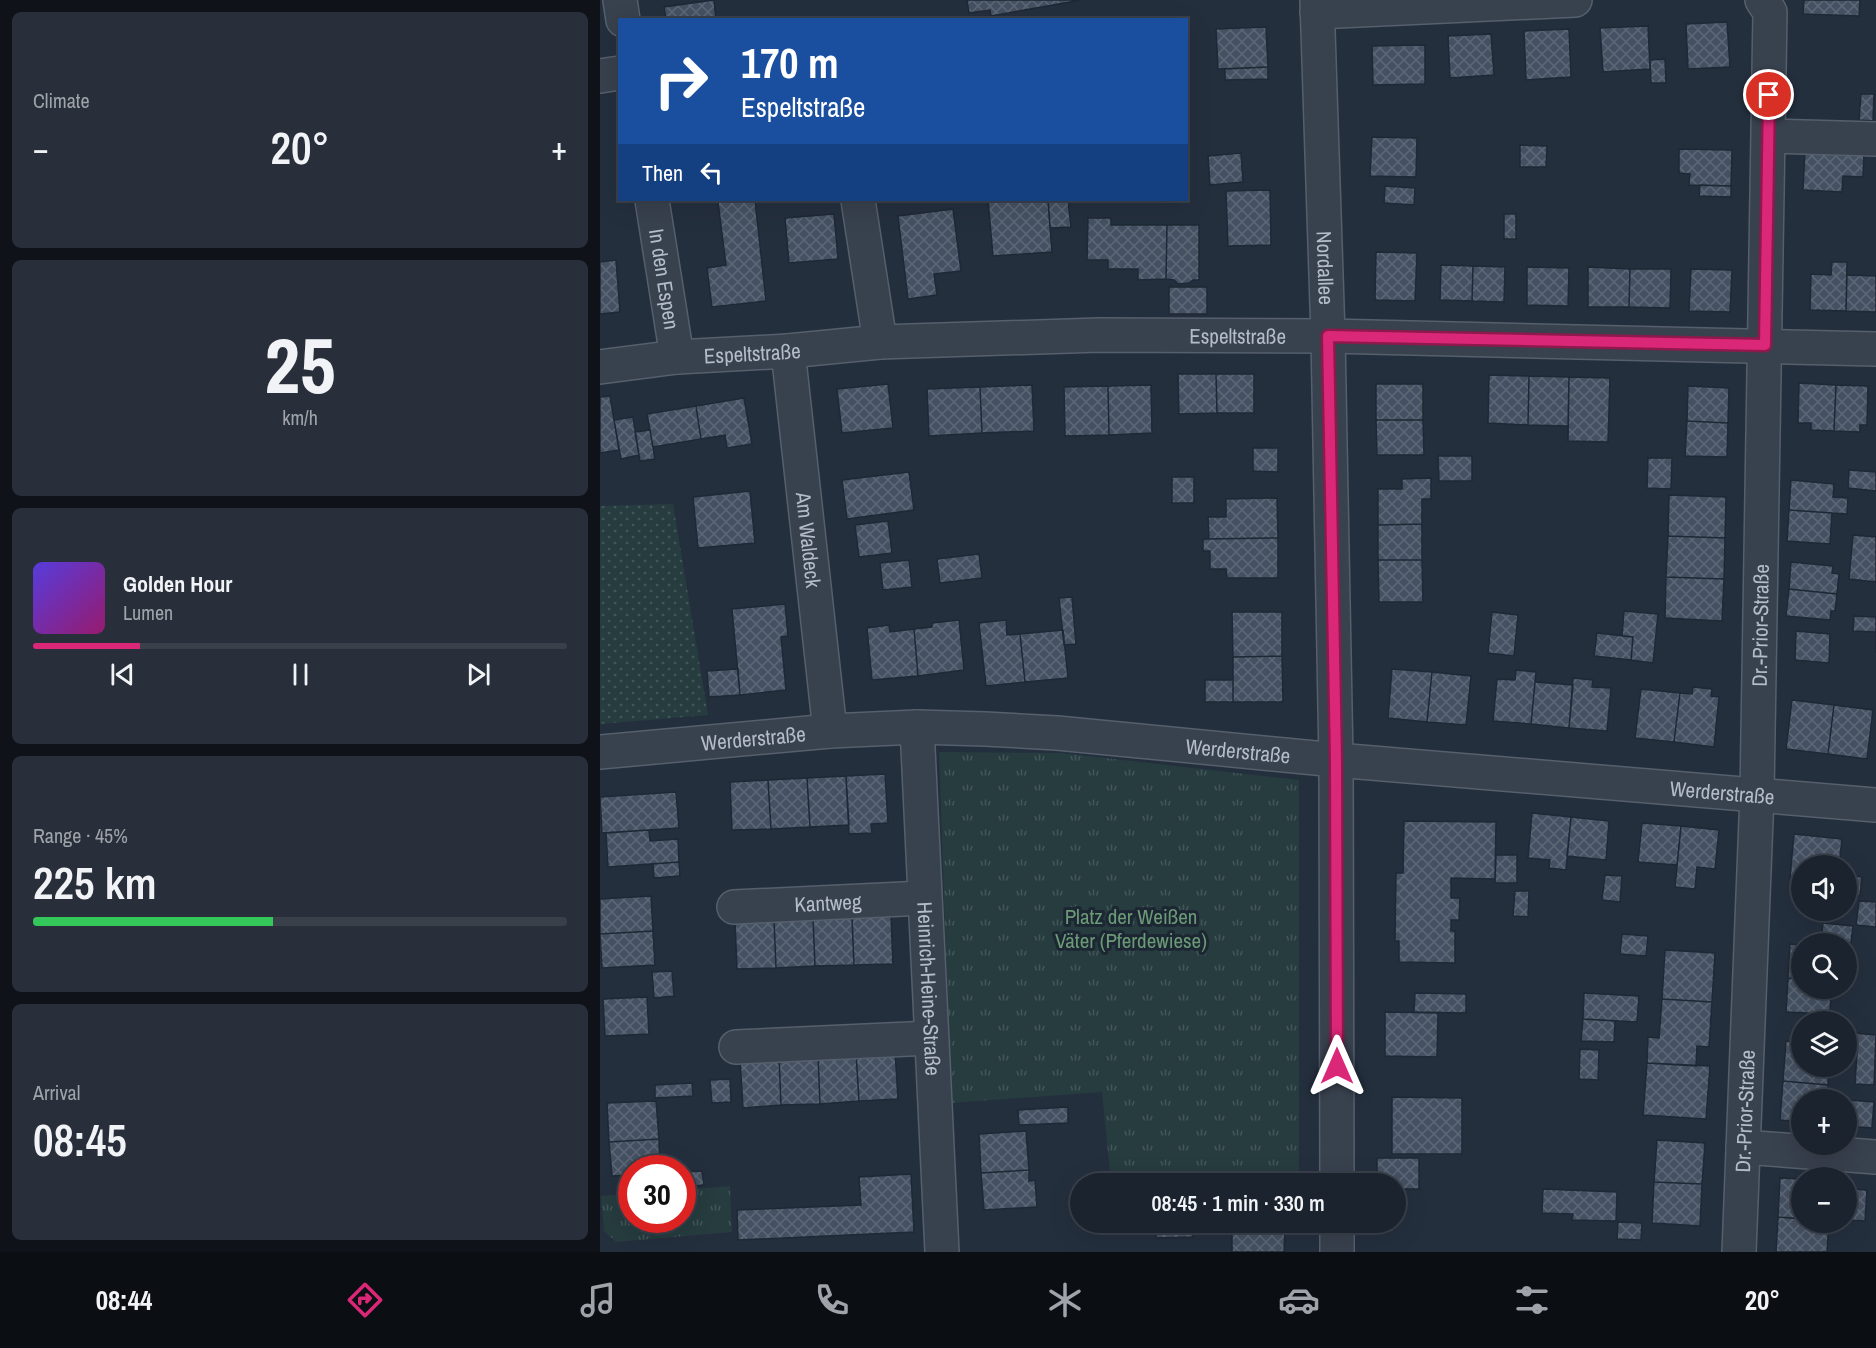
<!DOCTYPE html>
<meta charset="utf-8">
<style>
body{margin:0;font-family:"Archivo Narrow",sans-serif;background:#282f3a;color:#f1f3f6;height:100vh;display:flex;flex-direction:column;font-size:22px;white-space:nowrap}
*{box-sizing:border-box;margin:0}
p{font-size:20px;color:#a0a4aa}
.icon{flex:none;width:33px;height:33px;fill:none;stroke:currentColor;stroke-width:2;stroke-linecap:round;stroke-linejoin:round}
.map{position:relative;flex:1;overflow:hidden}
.side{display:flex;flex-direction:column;gap:12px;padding:12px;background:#0f1319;width:600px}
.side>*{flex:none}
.banner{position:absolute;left:18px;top:18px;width:570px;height:183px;border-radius:0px;box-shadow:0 6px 24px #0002,0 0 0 2px #39404a;background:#1a4fa0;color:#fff;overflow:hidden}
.tools{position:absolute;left:1191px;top:855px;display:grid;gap:12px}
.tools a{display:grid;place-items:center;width:66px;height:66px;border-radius:50%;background:#1b232e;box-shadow:0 6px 24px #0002,0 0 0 2px #39404a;font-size:30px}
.speed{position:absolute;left:18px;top:1155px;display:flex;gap:12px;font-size:30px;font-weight:700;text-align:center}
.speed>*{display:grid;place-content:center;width:78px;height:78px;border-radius:50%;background:#1b232e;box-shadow:0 6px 24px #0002,0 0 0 2px #39404a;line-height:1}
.speed .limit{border:9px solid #d22;background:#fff;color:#111}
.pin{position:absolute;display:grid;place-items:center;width:51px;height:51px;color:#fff;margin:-26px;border:3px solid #fff;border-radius:50%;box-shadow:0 2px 6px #0007}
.me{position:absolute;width:66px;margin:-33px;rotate:0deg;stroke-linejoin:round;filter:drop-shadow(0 0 4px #0008)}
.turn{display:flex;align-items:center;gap:21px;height:126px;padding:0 24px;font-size:27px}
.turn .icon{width:78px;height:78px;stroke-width:2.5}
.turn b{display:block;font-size:42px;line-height:51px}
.then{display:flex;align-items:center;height:57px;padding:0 24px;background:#0003;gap:12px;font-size:22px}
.big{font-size:45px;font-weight:600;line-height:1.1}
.side .widget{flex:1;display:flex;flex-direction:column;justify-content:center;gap:9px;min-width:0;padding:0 21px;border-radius:9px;background:#282f3a}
.side .dial{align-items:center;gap:0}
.dial b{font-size:78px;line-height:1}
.song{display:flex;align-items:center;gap:18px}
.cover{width:72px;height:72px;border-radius:9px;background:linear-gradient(135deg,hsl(250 70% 55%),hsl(320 70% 35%))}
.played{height:6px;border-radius:3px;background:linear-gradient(90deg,#db2777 20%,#39404a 20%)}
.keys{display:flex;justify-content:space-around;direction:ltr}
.heat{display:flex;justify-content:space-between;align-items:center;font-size:33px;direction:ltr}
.charge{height:9px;border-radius:4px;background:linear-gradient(90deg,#34c759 45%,#39404a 0)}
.trip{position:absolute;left:470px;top:1173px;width:336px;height:60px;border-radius:30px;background:#1b232e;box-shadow:0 6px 24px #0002,0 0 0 2px #39404a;font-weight:600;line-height:60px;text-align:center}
.dock{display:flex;height:96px;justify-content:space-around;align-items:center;background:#0b0e12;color:#a0a4aa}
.dock .icon{width:42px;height:42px}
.dock .active{color:#db2777}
.dock b{font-size:27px;color:#f1f3f6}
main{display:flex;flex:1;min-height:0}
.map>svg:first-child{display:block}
.grass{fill:url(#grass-dots)}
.park{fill:url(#park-tufts)}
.building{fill:url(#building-cross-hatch);stroke:#1f2835;stroke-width:1.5}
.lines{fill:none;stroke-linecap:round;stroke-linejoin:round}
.minor-casing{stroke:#565f6c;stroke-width:36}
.minor{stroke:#38414e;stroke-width:33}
.route-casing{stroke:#8e194d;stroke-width:15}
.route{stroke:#db2777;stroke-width:10}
.labels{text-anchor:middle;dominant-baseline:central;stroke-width:6;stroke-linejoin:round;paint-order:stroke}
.street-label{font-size:21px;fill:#b4bcc9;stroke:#1d2633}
.park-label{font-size:21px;fill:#6b9a76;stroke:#1d2633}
</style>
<main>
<section class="side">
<div class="widget"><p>Climate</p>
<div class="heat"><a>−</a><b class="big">20°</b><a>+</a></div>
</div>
<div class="widget dial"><b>25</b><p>km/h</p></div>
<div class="widget">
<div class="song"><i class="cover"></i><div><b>Golden Hour</b><p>Lumen</p></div></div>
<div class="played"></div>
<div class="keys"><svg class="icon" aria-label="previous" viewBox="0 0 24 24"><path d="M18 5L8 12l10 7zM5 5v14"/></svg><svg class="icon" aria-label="pause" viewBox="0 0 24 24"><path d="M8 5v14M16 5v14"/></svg><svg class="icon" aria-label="next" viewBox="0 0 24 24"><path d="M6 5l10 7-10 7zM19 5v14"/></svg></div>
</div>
<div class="widget"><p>Range · 45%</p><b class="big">225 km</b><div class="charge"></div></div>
<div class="widget"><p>Arrival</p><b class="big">08:45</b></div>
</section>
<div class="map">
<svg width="1276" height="1252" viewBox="0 0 1276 1252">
<defs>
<pattern id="grass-dots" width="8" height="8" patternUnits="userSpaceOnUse" patternTransform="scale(1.5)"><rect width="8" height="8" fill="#263c3f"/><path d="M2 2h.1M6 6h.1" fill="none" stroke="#435659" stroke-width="1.8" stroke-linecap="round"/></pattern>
<pattern id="park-tufts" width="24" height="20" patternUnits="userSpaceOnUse" patternTransform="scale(1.5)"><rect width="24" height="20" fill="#263c3f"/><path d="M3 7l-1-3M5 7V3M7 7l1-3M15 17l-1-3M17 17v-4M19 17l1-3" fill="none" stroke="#435659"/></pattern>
<pattern id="building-cross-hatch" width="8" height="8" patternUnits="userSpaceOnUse" patternTransform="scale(1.5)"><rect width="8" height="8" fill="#455162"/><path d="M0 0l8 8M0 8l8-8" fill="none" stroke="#5d6877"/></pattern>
</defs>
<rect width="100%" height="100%" fill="#242f3e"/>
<path class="grass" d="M73 504 108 715 0 724V506Z"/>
<path class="park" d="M339 752 461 753 699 780V1183H511L502 1092 351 1103Z
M130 1186 132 1232 16 1242 4 1231 1 1196 31 1194 32 1220H82L83 1190Z"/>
<path class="building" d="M114 0 116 20H66L64 7Z
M367 0H481L391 16 390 10 369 13Z
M1204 0H1260L1259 16 1203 14Z
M1127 22 1130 67 1088 69 1086 24Z
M1048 26 1050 69 1003 72 1000 28Z
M666 27 668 67 618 69 616 29Z
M969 29 971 77 926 80 924 31Z
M891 34 894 75 850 78 848 36Z
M825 45V84L773 85 772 46Z
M1065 59 1066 83H1051L1050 60Z
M668 67V79L625 80V69Z
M1261 94H1274L1273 121 1259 120Z
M772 137 817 138 816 177 770 176Z
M920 145 947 146 946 167H920Z
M1079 149 1132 150 1131 186 1089 185 1090 174 1079 173Z
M1205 150 1264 153 1263 177 1243 176 1242 192 1203 190Z
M641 153 643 182 610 185 608 156Z
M1100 185 1131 186V197L1099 196Z
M785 186 815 188 814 205 784 203Z
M670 190 671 245 628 246 626 191Z
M140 200H155L166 301 112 307 107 268 126 265 118 202Z
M388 200H448L452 252 393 256Z
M448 200H468L471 227 450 228Z
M353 209 361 271 334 274 337 295 308 299 298 216Z
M234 214 238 259 189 263 185 218Z
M904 214H916V239H904Z
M488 218H511V225H567L566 279 538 280V269H508V260H487Z
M567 225H599V280H593L589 283 578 284 574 280 566 279Z
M776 252 817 253 815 301 775 300Z
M16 260 20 312 0 314V262Z
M1232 262H1247L1246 311 1210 310 1211 274 1231 275Z
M841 265 873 266 872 301 840 300Z
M873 266 905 267 904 302 872 301Z
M927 267 969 268 968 306 927 305Z
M988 267 1030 269 1029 307H988Z
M1030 269H1071L1070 308 1029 307Z
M1091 269 1132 270 1130 312 1089 311Z
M1247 275 1276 276V312L1246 311Z
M569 287H607V314H569Z
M578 374H616L617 413 579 414Z
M616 374H654V413H617Z
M889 375 929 376 928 425 888 423Z
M929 376 969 377 968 426 928 425Z
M969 377 1010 378 1008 442 968 441Z
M1199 383 1236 385 1234 431 1211 430V423H1198Z
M288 384 293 428 242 433 237 389Z
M776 384H823V420H776Z
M432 385 434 431 382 433 380 387Z
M551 385 552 433 509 435 508 386Z
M1236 385 1268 386 1267 425H1260V432L1234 431Z
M508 386 509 435 465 436 464 387Z
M1088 386 1129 388 1128 423 1087 421Z
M380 387 382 433 329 436 327 389Z
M10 396 19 450 0 453V397Z
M144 398 152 444 127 448 125 435 101 439 96 406Z
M96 406 101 439 53 447 47 414Z
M33 417 39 455 21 459 14 420Z
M776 420H823L824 455H777Z
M1087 421 1128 423 1127 457 1085 456Z
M50 430 55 459 40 461 35 432Z
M653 448H678V472L653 471Z
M838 456H872V481H839Z
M1048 458H1072L1071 489 1047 488Z
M1249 470 1276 472V491L1248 488Z
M309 472 314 510 247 519 242 480Z
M572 477H594V503H572Z
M831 478V499H822V524L778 525V489H802V479Z
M1191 480 1234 484 1233 497 1248 498 1247 514 1189 510Z
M150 491 155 543 98 548 93 497Z
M1069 495 1126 497 1125 538 1068 536Z
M677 498 678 538 609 539 608 517H626V499Z
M1189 510 1232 513 1230 544 1187 541Z
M288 521 292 553 259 557 255 525Z
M822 524V560H778V525Z
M1253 535 1276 537V582L1249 579Z
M1068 536 1125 538 1124 579 1066 577Z
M678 538V578H627L626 569H610V551H603V539Z
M379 554 382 578 340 583 337 559Z
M309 560 312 587 283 590 280 563Z
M778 560H822L823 602H779Z
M1191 562 1233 566 1232 573 1239 574 1237 594 1189 589Z
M1066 577 1124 579 1122 621 1065 618Z
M1189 589 1237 594 1235 611H1231L1230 620 1186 616Z
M472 597 476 644 464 645 459 598Z
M185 604 188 636 181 637 186 690 140 695 132 609Z
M1024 611 1058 614 1053 663 1031 660 1033 637 1022 636Z
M632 612H682V656L633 657Z
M892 612 918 615 914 656 888 653Z
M1254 616 1276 617V653V632L1253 631Z
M359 620 364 670 318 676 314 629 332 627V623Z
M406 620 407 635 420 634 425 682 386 686 379 623Z
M289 625 290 632 314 629 318 676 272 680 267 628Z
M463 630 468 678 425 682 420 634Z
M1196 631 1230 634 1229 663 1195 660Z
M997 633 1033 637 1031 660 994 656Z
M682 656 683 702H633V657Z
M138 669 140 695 109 697 107 671Z
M792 669 832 672 827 722 788 718Z
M916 670 936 672 931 724 893 721 897 679 915 680Z
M832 672 871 676 866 725 827 722Z
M973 678 993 680 992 687 1011 688 1007 731 969 728Z
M605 680H633V702H605Z
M935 682 973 685 969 728 931 724Z
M1093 687 1112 689 1111 696 1119 697 1114 747 1074 742 1080 693 1092 694Z
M1041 689 1080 693 1074 742 1035 738Z
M1192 700 1234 705 1228 754 1186 749Z
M1234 705 1273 710 1267 759 1228 754Z
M285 774 288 823 271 824 272 833 249 834 246 776Z
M246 776 249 825 210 827 207 778Z
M207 778 210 827 171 829 168 780Z
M168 780 171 829 132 830 130 782Z
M76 792 79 828 2 833 0 797Z
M932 813 971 817 966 870 949 868 950 860 928 858Z
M971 817 1009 821 1006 860 967 856Z
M804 821 896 822 895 879 851 878V898H860L859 920H851V931H855V963L799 962V941H795L796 873H803Z
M1042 823 1081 826 1077 865 1038 862Z
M1081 826 1119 830 1115 869 1097 867 1095 889 1075 887Z
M49 830 50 841 78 839 79 862 8 867 6 833Z
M1194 834 1242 839 1239 866H1202V879L1190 878Z
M896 855H917V883H895Z
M79 862 80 876 54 878 53 864Z
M1005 875 1022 876 1020 902 1002 900Z
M1246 875 1262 877 1260 896 1246 895Z
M915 891H929L928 917 913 916Z
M51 896 53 931 0 934V899Z
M1259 901 1276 902V927L1256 925Z
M291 916 293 964 254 965 252 917Z
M252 917 254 965 215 966 213 918Z
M213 918 215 966 176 968 174 919Z
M174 919 176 968 137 969 135 921Z
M1223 923 1253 926 1251 943 1221 941Z
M53 931 55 965 2 968 0 934Z
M1022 934 1048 936 1046 956 1020 954Z
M1190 944 1202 945V979L1188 978Z
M1065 950 1115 953 1112 1002 1062 999Z
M72 971 74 996 54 998 52 972Z
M1188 978 1202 979V988H1231L1230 1014 1186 1012Z
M815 993 866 994V1013L814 1012Z
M984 993 1039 996 1037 1022 983 1019Z
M47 997 49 1034 5 1036 3 999Z
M1062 999 1112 1002 1109 1047 1097 1046 1096 1066 1047 1063 1048 1037 1059 1038Z
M785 1012 838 1013 837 1057 785 1056Z
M1212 1013 1242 1015 1241 1022H1212Z
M983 1019 1015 1021 1014 1042 981 1041Z
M1253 1033 1276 1035 1274 1085 1255 1084 1257 1052H1252Z
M1186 1041 1202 1043V1066H1229L1228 1085 1183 1081Z
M980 1049 999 1050 998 1080 979 1079Z
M295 1051 298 1099 259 1101 256 1053Z
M256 1053 259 1101 220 1104 218 1055Z
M218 1055 220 1104 181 1105 179 1057Z
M179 1057 181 1105 143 1108 140 1059Z
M1047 1063 1110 1066 1106 1119 1043 1115Z
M130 1079 131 1102 112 1103 110 1080Z
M1183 1081 1228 1085 1227 1100H1202V1122L1180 1120Z
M92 1083 93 1096 55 1098V1085Z
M792 1097 862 1098V1154H792Z
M1237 1099 1274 1102 1272 1128 1246 1126V1100Z
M56 1101 59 1139 9 1142 7 1103Z
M468 1107V1123L419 1125 418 1110Z
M426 1131 429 1170 381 1173 379 1134Z
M59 1139 60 1168H32V1175L12 1176 9 1142Z
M1057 1140 1105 1143 1102 1184 1054 1182Z
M777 1158H819V1189H795V1184H777Z
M429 1170V1181L435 1180 437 1207 384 1210 381 1173Z
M102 1171 104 1185 82 1187V1172Z
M311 1174 314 1232 138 1240 137 1210 261 1205 259 1177Z
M1180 1178 1202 1179V1219L1178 1217Z
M1054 1182 1102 1184 1100 1226 1052 1223Z
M943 1189 1017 1192 1016 1221 972 1220 973 1214 942 1213Z
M1250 1189 1267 1190 1265 1221 1248 1220Z
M1178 1217 1202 1219V1222H1229L1227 1252H1176Z
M556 1222H593V1237L556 1238Z
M1018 1222 1042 1223 1041 1240 1017 1239Z
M632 1229 685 1231 684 1252H632Z"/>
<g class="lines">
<g class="minor-casing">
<g id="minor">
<path d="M20 0 23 20"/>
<path id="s1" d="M717 0 728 336 736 760 737 1184"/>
<path d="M717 12 975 0"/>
<path d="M0 76 20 73"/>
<path d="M1169 136 1276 139"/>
<path id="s2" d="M52 200 77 357"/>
<path d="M258 200 280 342"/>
<path id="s3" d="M188 351 230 731"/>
<path id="s4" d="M0 367 77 357 188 351 280 342 499 335 728 336 1276 349"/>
<path id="s5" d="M317 727 342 1252"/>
<path id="s6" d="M0 752 230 731 317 727 385 729 457 733 736 760 1276 805"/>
<path id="s7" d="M134 907 324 898"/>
<path d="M136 1047 331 1038"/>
<path d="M1143 1147 1276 1157"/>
<path d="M737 1222V1252"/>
<path id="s8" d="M1139 1252 1157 794 1170 12 1162 0"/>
</g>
</g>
<use href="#minor" class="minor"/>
</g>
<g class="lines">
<g class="route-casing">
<path id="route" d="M737 1066 736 760 728 336 1165 345 1169 95"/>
</g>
<use href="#route" class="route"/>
</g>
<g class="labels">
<g class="street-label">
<text stroke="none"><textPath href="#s1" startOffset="268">Nordallee</textPath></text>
<text stroke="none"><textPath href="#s2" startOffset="80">In den Espen</textPath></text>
<text stroke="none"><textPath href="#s4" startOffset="639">Espeltstraße</textPath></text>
<text stroke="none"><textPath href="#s4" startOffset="153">Espeltstraße</textPath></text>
<text stroke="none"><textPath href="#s3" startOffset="190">Am Waldeck</textPath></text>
<text stroke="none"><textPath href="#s8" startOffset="627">Dr.-Prior-Straße</textPath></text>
<text stroke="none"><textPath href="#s6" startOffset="154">Werderstraße</textPath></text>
<text stroke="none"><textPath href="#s6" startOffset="640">Werderstraße</textPath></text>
<text stroke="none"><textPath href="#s6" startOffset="1126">Werderstraße</textPath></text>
<text stroke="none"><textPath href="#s7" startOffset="94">Kantweg</textPath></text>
<text stroke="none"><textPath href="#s5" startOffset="262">Heinrich-Heine-Straße</textPath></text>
<text stroke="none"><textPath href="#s8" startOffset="141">Dr.-Prior-Straße</textPath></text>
</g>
<g class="park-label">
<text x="531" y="916">Platz der Weißen<tspan x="531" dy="24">Väter (Pferdewiese)</tspan></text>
</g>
</g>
</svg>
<div class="tools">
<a><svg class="icon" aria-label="sound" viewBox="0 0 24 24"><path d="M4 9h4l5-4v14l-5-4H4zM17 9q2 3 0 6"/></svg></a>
<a><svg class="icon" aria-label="search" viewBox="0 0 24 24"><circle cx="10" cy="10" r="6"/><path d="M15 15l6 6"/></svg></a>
<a><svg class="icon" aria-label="layers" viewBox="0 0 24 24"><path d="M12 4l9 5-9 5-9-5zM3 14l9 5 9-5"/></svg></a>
<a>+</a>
<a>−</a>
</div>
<div class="speed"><div class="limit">30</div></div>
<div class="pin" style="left:1169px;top:95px;background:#d93025"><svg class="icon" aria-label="arrive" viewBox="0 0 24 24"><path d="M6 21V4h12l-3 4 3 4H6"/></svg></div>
<svg class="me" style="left:737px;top:1066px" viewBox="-20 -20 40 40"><path d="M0-17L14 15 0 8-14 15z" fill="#db2777" stroke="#fff" stroke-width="4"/></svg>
<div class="trip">08:45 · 1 min · 330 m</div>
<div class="banner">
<div class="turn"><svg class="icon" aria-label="right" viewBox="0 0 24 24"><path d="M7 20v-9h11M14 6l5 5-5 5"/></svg><div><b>170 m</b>Espeltstraße</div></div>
<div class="then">Then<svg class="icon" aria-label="left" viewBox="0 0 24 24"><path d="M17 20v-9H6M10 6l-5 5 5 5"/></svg></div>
</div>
</div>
</main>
<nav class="dock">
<b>08:44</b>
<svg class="icon active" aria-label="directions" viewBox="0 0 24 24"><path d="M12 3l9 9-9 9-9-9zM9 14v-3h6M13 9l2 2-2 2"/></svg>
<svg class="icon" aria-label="music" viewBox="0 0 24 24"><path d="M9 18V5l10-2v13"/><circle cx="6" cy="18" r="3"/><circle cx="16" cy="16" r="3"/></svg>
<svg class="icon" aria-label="phone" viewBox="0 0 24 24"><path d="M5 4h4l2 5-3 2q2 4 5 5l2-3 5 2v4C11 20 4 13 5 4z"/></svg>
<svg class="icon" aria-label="climate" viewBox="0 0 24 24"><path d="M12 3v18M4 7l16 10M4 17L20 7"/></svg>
<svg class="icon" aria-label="car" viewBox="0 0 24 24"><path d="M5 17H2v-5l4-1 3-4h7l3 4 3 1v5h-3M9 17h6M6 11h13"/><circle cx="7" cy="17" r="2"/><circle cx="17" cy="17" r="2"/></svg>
<svg class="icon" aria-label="filters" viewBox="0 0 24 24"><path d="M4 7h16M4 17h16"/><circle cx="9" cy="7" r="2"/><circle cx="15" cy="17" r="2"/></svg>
<b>20°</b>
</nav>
